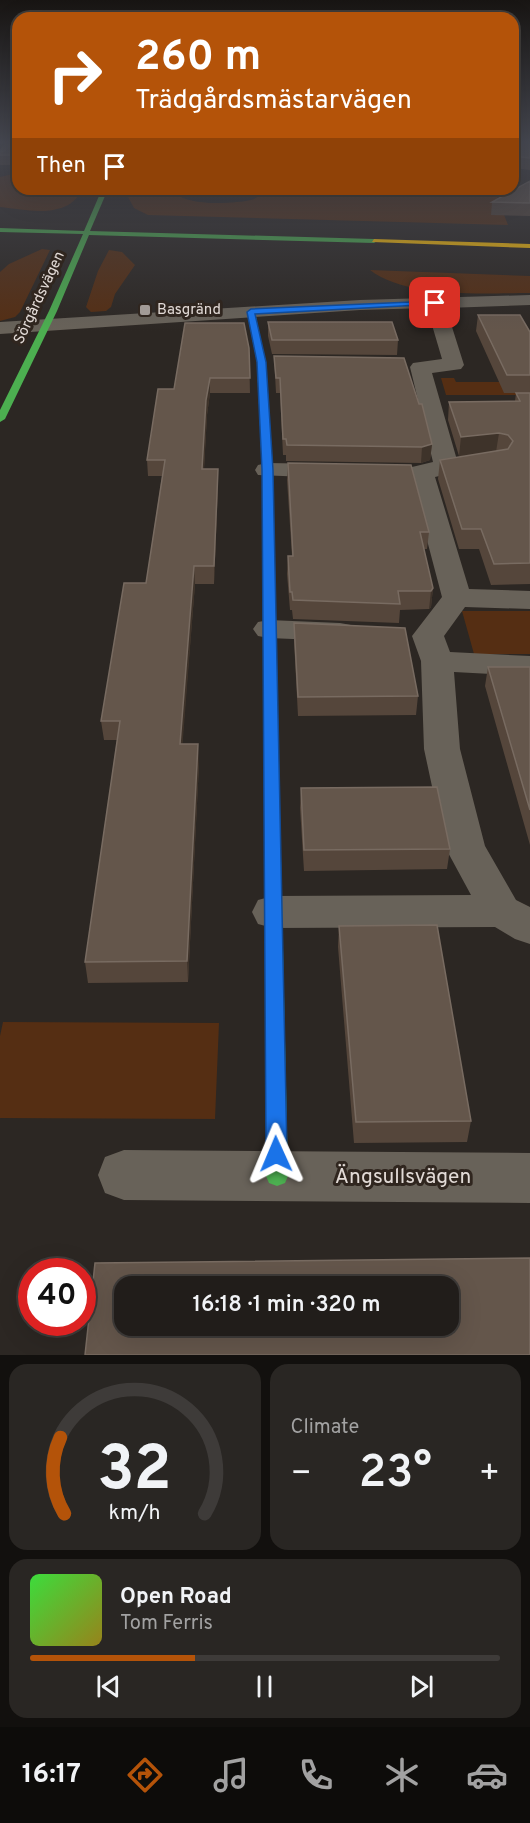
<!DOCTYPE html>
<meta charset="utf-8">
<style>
body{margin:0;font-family:Overpass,sans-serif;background:#292623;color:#f1f3f6;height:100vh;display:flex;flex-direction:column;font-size:22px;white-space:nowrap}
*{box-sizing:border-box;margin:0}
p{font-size:20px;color:#a2a2a2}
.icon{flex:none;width:33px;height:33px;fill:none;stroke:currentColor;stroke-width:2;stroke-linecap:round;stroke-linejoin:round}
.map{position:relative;height:1355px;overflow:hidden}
.sheet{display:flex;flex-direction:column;gap:9px;padding:9px;background:#12100e;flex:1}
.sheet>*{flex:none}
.hud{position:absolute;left:12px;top:12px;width:507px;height:183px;border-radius:18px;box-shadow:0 6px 24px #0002,0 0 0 2px #3e3b39;background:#b45309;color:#fff;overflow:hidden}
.speed{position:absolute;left:18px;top:1258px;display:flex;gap:12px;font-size:30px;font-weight:700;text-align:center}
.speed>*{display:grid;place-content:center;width:78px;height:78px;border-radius:50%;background:#211d1a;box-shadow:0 6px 24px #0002,0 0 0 2px #3e3b39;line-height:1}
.speed .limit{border:9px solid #d22;background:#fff;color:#111}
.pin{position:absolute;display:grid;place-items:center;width:51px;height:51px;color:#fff;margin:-26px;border-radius:12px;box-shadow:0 3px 9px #0006}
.me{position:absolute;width:66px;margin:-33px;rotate:359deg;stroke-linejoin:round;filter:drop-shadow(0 0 4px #0008)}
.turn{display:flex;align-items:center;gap:21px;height:126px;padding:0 24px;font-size:27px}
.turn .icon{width:78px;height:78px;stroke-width:2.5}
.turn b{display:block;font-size:42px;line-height:51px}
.then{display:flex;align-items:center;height:57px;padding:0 24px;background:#0003;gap:12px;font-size:22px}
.big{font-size:45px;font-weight:600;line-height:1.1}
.sheet .tile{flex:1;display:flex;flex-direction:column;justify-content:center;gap:9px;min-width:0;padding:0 21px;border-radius:18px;background:#292623}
.sheet .dial{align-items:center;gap:0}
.dial svg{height:156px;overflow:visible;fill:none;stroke:#3e3b39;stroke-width:7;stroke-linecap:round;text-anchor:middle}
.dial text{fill:#f1f3f6;stroke:none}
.song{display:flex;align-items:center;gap:18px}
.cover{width:72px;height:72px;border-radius:9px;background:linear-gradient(135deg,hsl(120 70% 55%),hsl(50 70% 35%))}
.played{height:6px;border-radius:3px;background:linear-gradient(90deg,#b45309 35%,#3e3b39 35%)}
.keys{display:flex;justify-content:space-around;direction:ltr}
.heat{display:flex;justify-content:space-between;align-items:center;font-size:33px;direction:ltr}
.sheet .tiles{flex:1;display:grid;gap:9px;grid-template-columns:1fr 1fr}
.tile:last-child{grid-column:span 2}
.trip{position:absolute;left:114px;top:1276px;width:345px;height:60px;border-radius:18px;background:#211d1a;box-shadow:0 6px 24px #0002,0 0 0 2px #3e3b39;font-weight:600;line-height:60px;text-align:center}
.dock{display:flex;height:96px;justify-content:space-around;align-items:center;background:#0d0c0a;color:#a2a2a2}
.dock .icon{width:42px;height:42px}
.dock .selected{color:#b45309}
.dock b{font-size:27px;color:#f1f3f6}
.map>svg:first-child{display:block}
.green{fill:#552e13}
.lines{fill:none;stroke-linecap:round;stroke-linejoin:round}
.street{fill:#686259;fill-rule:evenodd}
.fast{fill:#4caf50;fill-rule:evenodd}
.slow{fill:#ffc107;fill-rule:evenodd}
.jam{fill:#c62828;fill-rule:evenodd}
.wall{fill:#55463b}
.shaded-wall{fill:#3e332a}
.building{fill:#64564b;stroke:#786b61;stroke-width:1.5;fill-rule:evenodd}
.route{fill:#1a73e8;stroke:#114b97;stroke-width:1.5}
.poi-dot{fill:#a29b97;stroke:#30261f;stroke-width:2}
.labels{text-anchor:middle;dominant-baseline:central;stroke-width:6;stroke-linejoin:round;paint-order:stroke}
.far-street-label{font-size:15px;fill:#e2dad6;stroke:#30261f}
.far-poi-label{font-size:15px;fill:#e2dad6;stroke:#30261f;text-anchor:start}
.near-street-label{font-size:21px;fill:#e2dad6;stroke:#30261f}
</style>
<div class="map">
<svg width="530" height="1355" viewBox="0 0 530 1355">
<rect width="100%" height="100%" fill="#2c2723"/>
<path class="green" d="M18 173V189H83C67 220 29 210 0 207V177Z
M132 189H172C181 207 233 204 251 200 257 199 262 193 266 189H494L508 225 148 215 134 208 128 197Z
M42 249 50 250 20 312 15 317 0 321V272L9 264Z
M109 250 122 252 135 265 115 294 111 307 106 311 91 312 86 307 98 271Z
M370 270 530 276V293C484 293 408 299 370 270Z
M441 378H454L456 382H530V395H446Z
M462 611H530V654H474Z
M3 1022 219 1023 215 1119 0 1118V1036Z"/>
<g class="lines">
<path class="street" d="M8 141H18V144L4 159 0 160V149Z
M530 295V305L446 308 464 365 461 369 432 373 459 467 456 472 435 477 469 589 530 591V609L465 607 444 636 450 652 530 656V676L454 672 460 749 485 846 516 900 530 907V944L515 939 495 927 273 928 258 924 252 912 258 900 273 896 471 895 445 847 424 749 421 661 412 636 442 597 409 472 412 467 433 462 410 367 413 363 442 359 427 308 360 310 0 334V322L360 300Z
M267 463 332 464 341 466 344 471 341 476 332 478 258 475 255 470 258 465Z
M269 620 340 623 351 625 356 632 351 639 340 641 269 638 258 636 253 629 258 622Z
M124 1150 530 1153V1203L124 1200 105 1193 98 1175 105 1157Z"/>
<path class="fast" d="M102 189H108L90 231 374 239 377 241 374 243 89 235 57 311 5 419 0 422V410L49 311 83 234 0 232V228L84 231Z
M273 854 279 856 281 860 288 1176 285 1183 277 1186 269 1183 266 1176 265 860 267 856Z"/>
<path class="slow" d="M374 239 530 244V248L372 242Z
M251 310 255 312 265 362 272 470 275 630 269 634 263 630 262 470 257 362 247 312Z"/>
<path class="jam" d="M269 626 275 630 281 860 279 864 273 866 267 864 265 860 263 630Z"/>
</g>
<path class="wall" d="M18 141V165H0V152L4 151Z
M513 141H530V170L513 168Z
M530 181V216L491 215 492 202Z
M478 315 530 332V393H504L476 331Z
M268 322 398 340 397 355 272 354 268 336Z
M249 348 250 393H210L207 415 204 469H218V486L214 584H195L182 744 199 764 188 982 88 983 85 962 117 740H104L101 721 146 583 162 476H148L147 460 174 389Z
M274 356 432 444 430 460 421 463 286 461V455H283L280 393H276Z
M516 393H530V584L491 585 479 549H459L438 479 440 460 482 453 459 456 448 420 449 402 515 401Z
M288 463 429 532 427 549H424L433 588 431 607 429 609 400 610 399 623 293 619 292 610H290L287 574 288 556H292L287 480Z
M294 623 418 696 416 715 298 716 294 641Z
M488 667H530V845L485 686Z
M301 788 450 849 447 869 304 871 300 808Z
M339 926 471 1121 467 1142 354 1143 338 947Z"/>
<path class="shaded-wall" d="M0 141H5L0 147Z
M210 378V393L207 415 203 486 202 469 206 400Z
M499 433 496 452 459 456 461 437Z
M432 444 430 460 421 463 422 447Z
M218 469V486L214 584V566Z
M194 566 195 584 181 764 180 744Z
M433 588 431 607 429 609 431 591Z
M198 744 199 764 188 982 187 961Z"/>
<path class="building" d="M14 141H18V155H0V152L4 151Z
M513 141H530V158L513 156Z
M530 181V203L492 202Z
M478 315H520L530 332V375H507Z
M268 322H392L398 340H272Z
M185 323H244L249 348 250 378H210L206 400 202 469H218L214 566H194L180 744H198L187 961 85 962 120 721H101L124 583H146L165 460H147L158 389H174Z
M274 356 404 358 419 404H422L432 444 422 447 287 445 286 439H283L280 378H276Z
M516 393H530V563L494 564 481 529H462L440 460 508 449 513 441 508 435 499 433 461 437 449 402 520 401Z
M288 463 411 465 429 532H420L433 588 431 591H398L400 604 293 600 292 592H290L288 556H293Z
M294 623 405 628 418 696 298 697Z
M488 667H530V810Z
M437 787 450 849 304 850 301 788Z
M437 925 471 1121 356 1122 339 926Z
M530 1258V1355H85L95 1263ZM124 1287H448V1326H124Z"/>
<linearGradient id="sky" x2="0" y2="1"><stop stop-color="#181513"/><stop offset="0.43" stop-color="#454750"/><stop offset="1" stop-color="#454750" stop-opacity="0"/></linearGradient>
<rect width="530" height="331" fill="url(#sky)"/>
<path class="route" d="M435 301 439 303 438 304 255 314 266 362 273 470 287 1154 284 1161 276 1164 269 1161 266 1154 262 470 257 362 247 312 251 309Z"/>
<rect class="poi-dot" x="139" y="304" width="12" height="12" rx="3"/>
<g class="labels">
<g class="far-street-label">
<text transform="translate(40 298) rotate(-65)">Sörgårdsvägen</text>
</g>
<g class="far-poi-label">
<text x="157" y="310">Basgränd</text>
</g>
<g class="near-street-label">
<text x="403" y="1177">Ängsullsvägen</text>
</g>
</g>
</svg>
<div class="speed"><div class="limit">40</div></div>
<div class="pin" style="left:435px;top:303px;background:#d93025"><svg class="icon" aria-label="arrive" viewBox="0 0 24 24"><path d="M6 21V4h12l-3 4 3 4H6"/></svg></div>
<svg class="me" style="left:276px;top:1154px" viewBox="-20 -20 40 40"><path d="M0-17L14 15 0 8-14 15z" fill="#1a73e8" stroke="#fff" stroke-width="4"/></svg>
<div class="trip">16:18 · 1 min · 320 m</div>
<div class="hud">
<div class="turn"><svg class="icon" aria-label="right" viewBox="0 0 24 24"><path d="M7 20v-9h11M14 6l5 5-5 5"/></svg><div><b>260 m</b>Trädgårdsmästarvägen</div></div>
<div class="then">Then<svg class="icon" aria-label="arrive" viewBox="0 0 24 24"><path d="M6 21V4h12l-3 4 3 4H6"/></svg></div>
</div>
</div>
<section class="sheet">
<div class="tiles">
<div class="tile dial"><svg viewBox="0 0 100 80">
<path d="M14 69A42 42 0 1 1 86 69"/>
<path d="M14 69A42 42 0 0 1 12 30" stroke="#b45309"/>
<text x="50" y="56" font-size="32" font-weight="700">32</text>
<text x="50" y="72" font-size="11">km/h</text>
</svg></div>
<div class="tile"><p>Climate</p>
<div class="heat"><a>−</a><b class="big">23°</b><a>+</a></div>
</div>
<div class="tile">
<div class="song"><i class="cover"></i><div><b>Open Road</b><p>Tom Ferris</p></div></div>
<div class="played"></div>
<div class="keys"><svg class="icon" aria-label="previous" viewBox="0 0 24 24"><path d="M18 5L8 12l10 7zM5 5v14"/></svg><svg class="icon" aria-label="pause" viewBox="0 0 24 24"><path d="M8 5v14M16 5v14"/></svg><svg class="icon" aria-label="next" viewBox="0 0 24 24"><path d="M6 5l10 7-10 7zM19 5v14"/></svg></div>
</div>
</div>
</section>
<nav class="dock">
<b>16:17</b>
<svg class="icon selected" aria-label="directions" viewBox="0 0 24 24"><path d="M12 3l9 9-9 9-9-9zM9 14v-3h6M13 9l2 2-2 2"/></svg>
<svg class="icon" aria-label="music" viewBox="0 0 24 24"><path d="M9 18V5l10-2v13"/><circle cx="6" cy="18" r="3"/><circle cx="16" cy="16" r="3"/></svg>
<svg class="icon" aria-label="phone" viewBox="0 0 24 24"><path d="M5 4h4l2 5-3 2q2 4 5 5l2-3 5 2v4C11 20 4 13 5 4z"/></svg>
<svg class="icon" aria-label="climate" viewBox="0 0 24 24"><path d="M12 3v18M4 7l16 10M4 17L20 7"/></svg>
<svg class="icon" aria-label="car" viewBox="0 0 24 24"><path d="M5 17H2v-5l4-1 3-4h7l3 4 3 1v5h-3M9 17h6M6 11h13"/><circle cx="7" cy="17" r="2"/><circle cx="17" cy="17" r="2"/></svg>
</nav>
